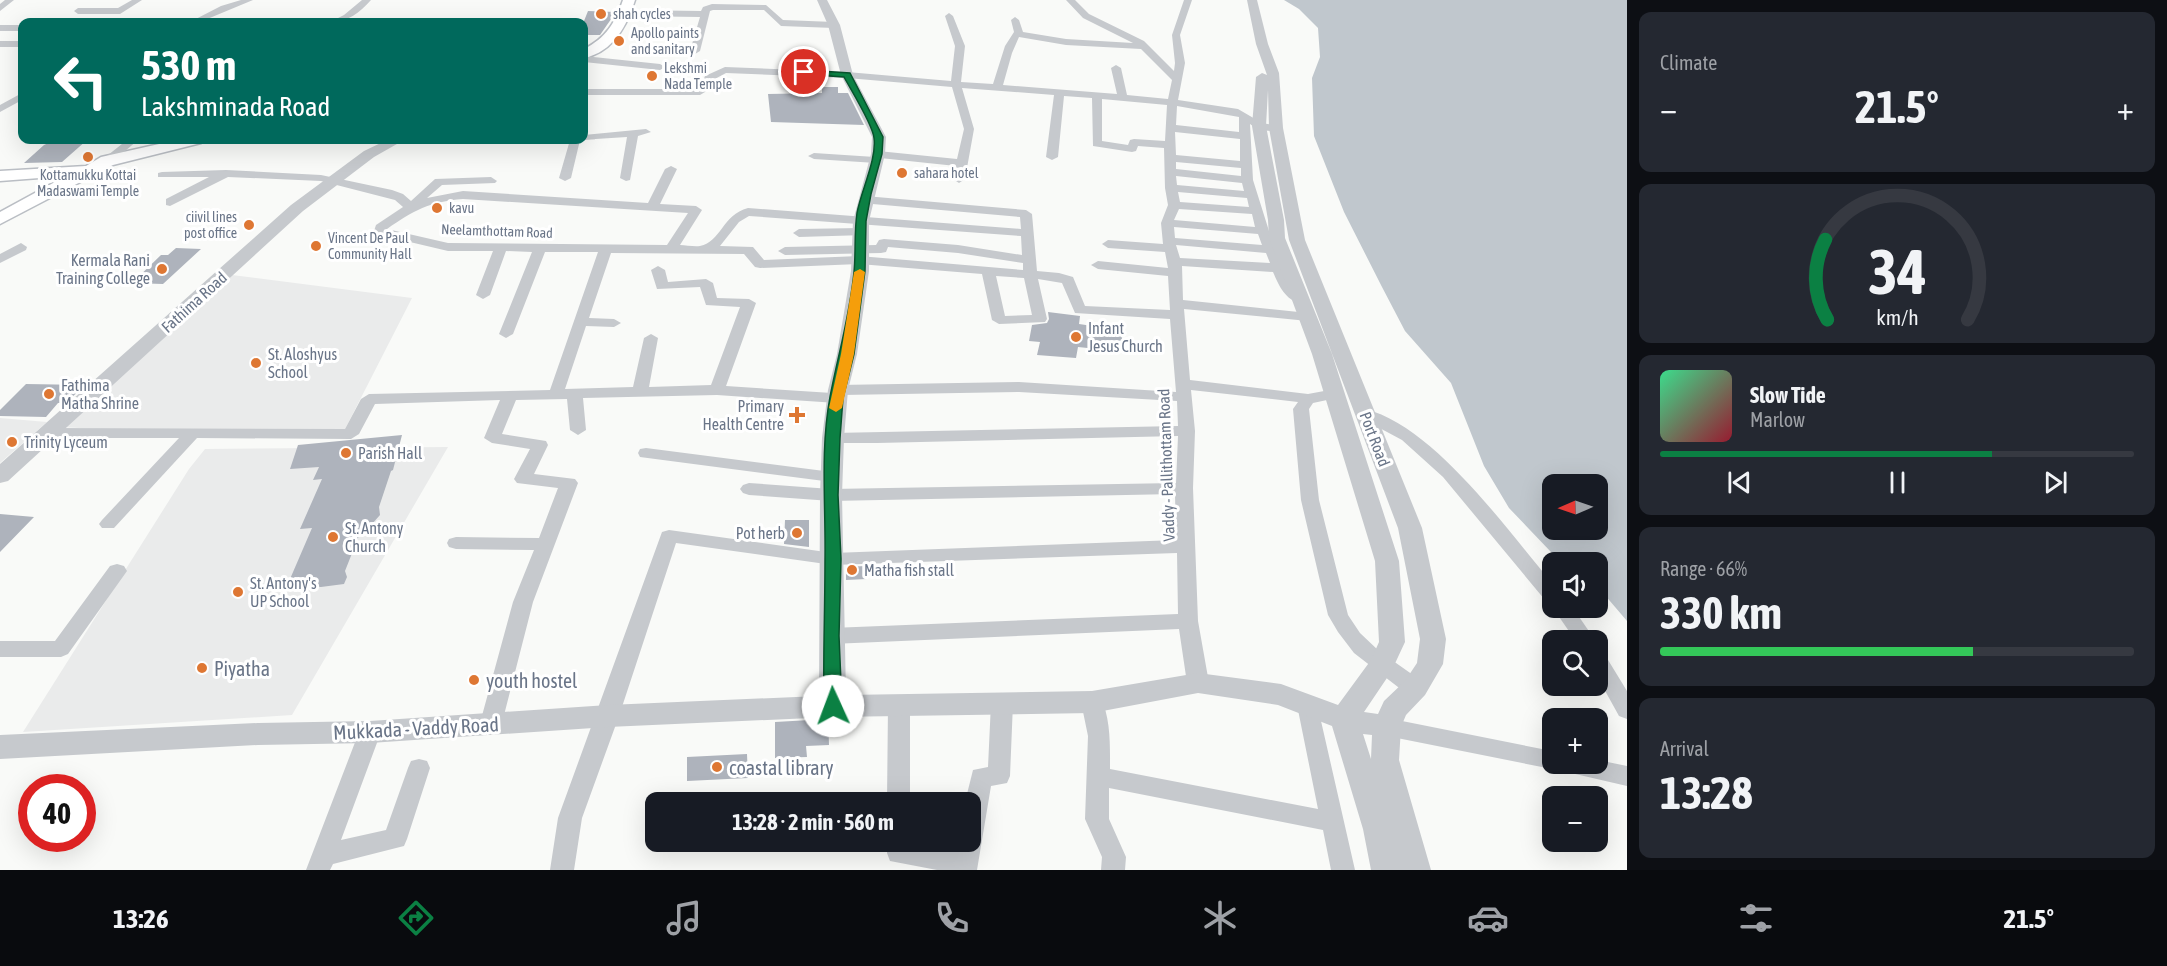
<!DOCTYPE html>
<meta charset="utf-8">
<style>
body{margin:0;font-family:"Asap Condensed",sans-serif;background:#242831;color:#f1f3f6;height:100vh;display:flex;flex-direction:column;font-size:22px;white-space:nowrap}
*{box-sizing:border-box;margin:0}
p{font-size:20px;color:#9ea1a6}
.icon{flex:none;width:33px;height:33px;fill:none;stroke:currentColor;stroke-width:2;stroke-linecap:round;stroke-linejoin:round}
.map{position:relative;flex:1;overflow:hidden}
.details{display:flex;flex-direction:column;gap:12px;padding:12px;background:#0d0f14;width:540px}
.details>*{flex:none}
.guide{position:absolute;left:18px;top:18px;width:570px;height:126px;border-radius:12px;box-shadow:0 6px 24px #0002;background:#00695c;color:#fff;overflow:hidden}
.needle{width:39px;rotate:268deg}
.tools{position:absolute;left:1542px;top:474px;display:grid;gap:12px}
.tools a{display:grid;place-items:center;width:66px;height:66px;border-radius:12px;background:#171b24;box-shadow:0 6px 24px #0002;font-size:30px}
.speed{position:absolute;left:18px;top:774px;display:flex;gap:12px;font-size:30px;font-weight:700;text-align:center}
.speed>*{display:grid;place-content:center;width:78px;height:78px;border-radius:50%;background:#171b24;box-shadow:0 6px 24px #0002;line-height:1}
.speed .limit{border:9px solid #d22;background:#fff;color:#111}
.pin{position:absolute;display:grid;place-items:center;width:51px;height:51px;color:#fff;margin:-26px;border:3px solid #fff;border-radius:50%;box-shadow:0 2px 6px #0007}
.me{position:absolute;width:66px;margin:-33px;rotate:358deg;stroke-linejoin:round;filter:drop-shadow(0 0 4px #0008)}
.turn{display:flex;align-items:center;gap:21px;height:126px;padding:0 24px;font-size:27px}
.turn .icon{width:78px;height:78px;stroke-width:2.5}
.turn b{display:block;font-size:42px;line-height:51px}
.big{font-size:45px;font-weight:700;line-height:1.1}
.details .widget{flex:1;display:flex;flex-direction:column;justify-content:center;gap:9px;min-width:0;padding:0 21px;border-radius:12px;background:#242831}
.details .dial{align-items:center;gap:0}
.dial svg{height:156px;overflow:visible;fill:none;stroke:#363941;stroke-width:7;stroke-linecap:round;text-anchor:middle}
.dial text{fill:#f1f3f6;stroke:none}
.song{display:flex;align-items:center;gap:18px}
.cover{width:72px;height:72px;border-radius:9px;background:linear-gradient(135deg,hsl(150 70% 55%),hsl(350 70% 35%))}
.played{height:6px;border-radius:3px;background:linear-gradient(90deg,#0b8043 70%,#363941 70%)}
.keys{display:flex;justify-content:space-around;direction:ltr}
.heat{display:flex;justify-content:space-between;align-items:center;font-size:33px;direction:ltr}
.charge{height:9px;border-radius:4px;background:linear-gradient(90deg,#34c759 66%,#363941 0)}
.trip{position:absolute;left:645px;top:792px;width:336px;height:60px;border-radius:12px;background:#171b24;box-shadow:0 6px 24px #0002;font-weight:700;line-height:60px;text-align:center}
.tab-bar{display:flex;height:96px;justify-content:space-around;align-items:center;background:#090b0e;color:#9ea1a6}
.tab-bar .icon{width:42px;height:42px}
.tab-bar .active{color:#0b8043}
.tab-bar b{font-size:27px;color:#f1f3f6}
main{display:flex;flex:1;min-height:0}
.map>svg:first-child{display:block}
.built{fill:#eaebeb}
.water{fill:#c0c7cd;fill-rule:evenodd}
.building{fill:#aeb3bc}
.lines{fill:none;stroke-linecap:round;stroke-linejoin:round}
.secondary-casing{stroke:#babec4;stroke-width:3}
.minor{fill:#c6c9cd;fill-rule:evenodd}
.tertiary{fill:#c6c9cd;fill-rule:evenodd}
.secondary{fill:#fff;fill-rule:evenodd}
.route{fill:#0b8043;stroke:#07532c;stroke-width:1.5}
.slow{fill:#f59e0b}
.poi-dot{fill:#de7733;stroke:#fff;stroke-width:2}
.labels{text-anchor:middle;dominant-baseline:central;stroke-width:6;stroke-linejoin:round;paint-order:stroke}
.far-poi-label{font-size:14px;fill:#6a7588;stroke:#fff;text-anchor:start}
.far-street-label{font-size:14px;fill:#6a7588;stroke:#fff}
.poi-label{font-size:16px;fill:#6a7588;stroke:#fff;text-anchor:start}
.street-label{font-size:16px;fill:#6a7588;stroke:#fff}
.near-poi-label{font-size:20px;fill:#6a7588;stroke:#fff;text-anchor:start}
.near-street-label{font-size:20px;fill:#6a7588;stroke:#fff}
</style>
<main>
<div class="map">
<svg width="1627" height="870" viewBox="0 0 1627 870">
<rect width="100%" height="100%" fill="#f9faf8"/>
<path class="built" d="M232 275 412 298 343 433 137 431 60 427Z
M0 418 47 422 0 463Z
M448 447 292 715 23 732 189 469 205 449Z"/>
<path class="water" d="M1284 0H1627V621L1598 587V562H1565L1551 552 1509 508 1484 466 1451 383 1405 331 1382 287 1344 212 1314 136 1312 78 1320 57 1318 28 1299 9ZM1552 484H1598V530H1552Z"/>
<path class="building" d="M588 11 616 12 600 35H584V21Z
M822 87H838V93H848L864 125 771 122 768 94 822 93Z
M55 140H87L62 162 24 163 44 145Z
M176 248 201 249 163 284 132 283 161 255H168Z
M1048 312 1080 316 1079 324 1120 330 1123 343 1117 351 1078 347 1076 358 1037 355 1040 342 1029 341 1032 325 1047 323 1049 319Z
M26 384 86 385 65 403H58L46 417 0 416V410Z
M402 435 393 470 391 471 379 507 380 515 372 524 362 528 345 571 347 577 344 584 321 587 287 586 312 528 300 529 322 479 313 480 319 467 290 469 298 445Z
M0 514 34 517 0 552Z
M785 520H809V547L784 544Z
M865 566 867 579 846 580V567Z
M828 719 829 745 806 746 807 757 775 758V722Z
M747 754 748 778 687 781V757Z"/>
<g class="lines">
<g class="secondary-casing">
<path id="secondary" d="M623 0H635C627 26 613 52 584 58V49C606 38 615 23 623 0Z
M177 140H203L201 143 113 165 0 224V212L66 176 0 181V171L86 166 101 157Z"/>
</g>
<path class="minor" d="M5 0H14L0 11V4Z
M132 0H142L120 14H78L74 11 78 8H118Z
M241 0H253L200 22H190L221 6Z
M362 0H371C359 13 348 22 330 22L344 15Z
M1066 0H1075L1089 14 1144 41 1174 71 1175 63 1172 35 1184 0H1192L1180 35 1185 63 1178 100 1238 109 1262 123 1280 126 1281 128C1273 134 1258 130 1250 124L1253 180 1269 231 1293 287 1309 300 1302 304C1285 300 1279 286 1273 272L1182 266 1183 300 1308 313 1315 317 1308 321 1184 309 1190 380 1308 394 1335 389 1341 391 1343 394 1341 397 1313 403 1309 409 1319 500 1348 615 1360 633 1379 651 1423 682 1426 688 1423 694 1415 696 1407 694 1354 653 1338 632 1328 615 1301 500 1293 409 1298 402 1191 390 1195 431 1193 488 1198 621 1209 683 1205 689 1198 691 1191 689 1187 683 1179 629 831 644 824 641 821 636 824 631 831 628 1178 614 1177 553 833 565 676 543 619 716 582 818 574 870H550L558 818 662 532 669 530 833 553 1176 540 1175 494 831 501 749 495 743 493 740 489 743 485 749 483 831 489 1176 483 1178 436 877 443H833L825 438 833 433 1178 426 1177 401 1019 392 842 395 845 398 837 403 717 395 583 398 586 430 578 435 570 430 567 399 516 400 502 434 546 441 548 445 534 474 575 479 578 483 533 602 502 723 499 729 491 732 483 729 480 723 513 602 534 550 456 549 449 547 447 543 449 539 456 537 539 538 558 488 517 483 514 479 530 449 492 443 484 438 500 400 375 404 359 434 351 439 197 438 114 528H102L99 524 102 520 179 438H48L40 433 48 428 345 429 361 399 369 394 550 390 598 252H545L513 334 506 338 499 334 532 252 506 251 490 295 483 299 476 295 493 251H448L376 234 374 231 376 225 403 207 395 200 321 181 228 177 170 206 166 205V199L209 177H158V173L162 172 226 170 321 175 392 190 403 194 411 201 435 179 491 177 497 181 495 183 442 185 427 198 463 191 648 203 665 169 671 166 677 169 660 204 696 206 702 210 680 245C686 245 694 247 700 246 721 242 722 215 748 208L1021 229 1020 217 861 203V197L865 196 1026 210 1032 214 1037 271 1059 273 1073 277 1085 306 1170 310 1168 276 1098 269 1091 265 1098 261 1168 268 1165 252 1108 248 1102 244 1108 240 1163 244 1161 223 1168 205 1165 188 1164 148 1138 146 1136 151 1132 152 1093 146 1092 98 1064 96 1058 157 1052 160 1046 157 1054 95 962 88 974 129 965 179 959 183 953 179 956 166 880 158 882 160 876 163 814 159 808 156 814 153 875 157 872 154 878 151 957 159 964 129 952 87 847 78 726 73 713 80 710 89 700 95H584V89H698L701 86 705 76 725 67 847 72 951 81 955 46 945 16 949 13 953 16 965 46 961 82 993 84 1005 46 1014 32 1011 20 1015 17 1019 20 1023 32 1066 39 1133 43 1083 18ZM1019 37 1066 45 1141 49 1172 80 1168 99 1127 95 1121 68 1116 65 1111 68 1117 94 1003 85 1012 53ZM1102 99 1167 105 1165 141 1134 139 1130 140 1128 145 1102 141ZM1177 106 1239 117V132L1176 125ZM1175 132 1240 139V161L1176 155ZM1176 162 1241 168V176L1176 169ZM1176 176 1242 183 1244 191 1177 185ZM1178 192 1247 198 1249 207 1180 202ZM463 199 688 213 667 245 448 243 387 229C414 210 429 202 463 199ZM1179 209 1252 214 1255 227 1174 220ZM749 216 1021 236 1022 255 958 245 884 239 879 240 876 245 785 247 778 251 785 255 881 253 886 252 888 247 958 253 1023 263V270L859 256 764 260 753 247 720 246 739 222ZM1174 227 1258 234 1262 245 1175 238ZM1176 245 1266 253 1270 263 1180 258ZM611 253 744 254 755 267 760 268 859 264 982 274 992 320 999 324 1045 322 1047 319 1038 279 1062 283 1075 313 1170 319 1176 392 1019 382 838 385 832 387 830 390 832 393 726 386 756 303 749 299 717 298 713 283 706 279 668 282 665 270 658 266 651 270 657 289 700 287 706 305 740 307 711 385 649 387 658 338 651 334 644 338 633 387 565 389 586 326 614 327 621 323 614 319 589 318ZM996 276 1024 278 1032 315 1005 316Z
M712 4 766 5 783 20 834 22 838 25 834 28 781 26 764 10H713L710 11 700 51 695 54 690 51 700 17 625 16 621 13 625 10 701 11 703 7Z
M222 19 235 22H218Z
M0 25H22V31H0Z
M0 41H22V47H0Z
M584 56 660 64 665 67 660 70 584 62Z
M22 93V100L0 112V105Z
M646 129 651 132 638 136 630 180 626 181 620 178 627 137 580 140 571 178 565 181 559 178 570 140H584V135Z
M127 140H138L111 163H103V159Z
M212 140H312L307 143H217Z
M861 228 865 229 867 232 865 235 799 237 793 233 799 229Z
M21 243 27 247 26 250 0 263V254Z
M1365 409C1434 426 1507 530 1552 583V602L1545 600 1443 477 1402 440 1359 417 1357 414 1359 411Z
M646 448 832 472 838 473 841 477 838 481 832 482 640 457 638 453 640 449Z
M117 564 124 566 127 571 68 654 61 657H0V641H55L110 566Z
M1553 608H1573L1595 640H1575Z
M1598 653 1605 655 1627 691V719L1619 716 1598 678Z
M1092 694 1100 696C1111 718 1110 745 1110 769L1318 809 1297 705 1300 699 1308 697 1316 699 1355 870H1331L1323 830 1109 788V819L1126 857 1125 870H1101L1102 857 1085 819 1088 736 1081 702 1084 696Z
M1002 695 1010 697 1013 703 1010 776 1007 783 991 786 977 870H937L890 861 887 853V842H911V844L957 851 958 842H970V802H965L973 770 988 767 991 703 994 697Z
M899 697 907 699 910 705V802H887L888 705 891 699Z
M1387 718 1552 751V764H1598V760L1627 766V786L1571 773 1563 771 1560 766 1552 769 1387 736 1379 733 1376 727 1379 721Z
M370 723 378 726 381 732 341 840 386 830 408 768 411 761 419 759 427 761 430 768 407 839 404 846 333 864 330 870H306L359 732 362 726Z"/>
<path class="tertiary" d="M817 0H827L840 25 853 75 886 137 885 154 869 221V271L857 354 848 390 844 438 842 495 846 695 1092 691 1198 673 1281 684 1338 705 1371 660 1379 642 1375 561 1312 354 1269 238 1268 220 1252 126 1256 77 1262 73 1267 75 1256 44 1247 0H1257L1268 44 1279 73 1283 128 1305 240 1422 528 1446 639 1443 664 1425 695 1406 715 1401 727 1399 760 1431 870H1371L1363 829 1332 726 1278 705 1198 693 1092 713 833 717 608 727 370 743 258 745 0 759V735L258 723 370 721 608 705 819 696 820 495 822 438 828 390 837 354 851 271 853 221 871 154 872 137 841 75 828 25ZM1268 90 1269 128 1289 240 1398 528 1420 639 1417 663 1405 681 1384 701 1378 714 1364 712 1391 672 1405 642 1399 561 1332 354 1285 238 1284 220 1266 126ZM1363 734 1372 735 1371 759Z
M387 140H404L374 157 303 211 8 481 0 483V464L291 205 364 151Z"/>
<use href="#secondary" class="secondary"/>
</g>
<path class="route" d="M804 70 850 73 883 137 882 154 871 194 866 221 865 271 854 354 843 398 840 438 838 495 841 559 839 636 842 706 839 711 833 713 827 711 824 706C823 657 825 609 825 561 826 506 820 451 830 397 838 355 850 315 854 272 856 253 854 233 857 213 861 191 877 159 874 138 873 125 851 90 844 77L801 74V71Z"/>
<path class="slow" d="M860 269 865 272 854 354 842 408 836 412 829 408 841 354 854 272Z"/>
<g class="poi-dot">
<circle cx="601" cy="14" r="6"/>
<circle cx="619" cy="41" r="6"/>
<circle cx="652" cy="76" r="6"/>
<circle cx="88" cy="157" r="6"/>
<circle cx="902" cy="173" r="6"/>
<circle cx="437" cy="208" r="6"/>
<circle cx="249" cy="225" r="6"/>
<circle cx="316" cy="246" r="6"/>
<circle cx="162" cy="269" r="6"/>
<circle cx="1076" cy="337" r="6"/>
<circle cx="256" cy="363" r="6"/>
<circle cx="49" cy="394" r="6"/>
<path d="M794 406h6v6h6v6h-6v6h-6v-6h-6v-6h6z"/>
<circle cx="12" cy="442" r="6"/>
<circle cx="346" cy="453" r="6"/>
<circle cx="797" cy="533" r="6"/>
<circle cx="333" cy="537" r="6"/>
<circle cx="852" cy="570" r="6"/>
<circle cx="238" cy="592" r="6"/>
<circle cx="202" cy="668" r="6"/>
<circle cx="474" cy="680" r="6"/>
<circle cx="717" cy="767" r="6"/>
</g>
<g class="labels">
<g class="far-poi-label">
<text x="613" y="14">shah cycles</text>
<text x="631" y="33">Apollo paints<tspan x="631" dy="16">and sanitary</tspan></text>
<text x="664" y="68">Lekshmi<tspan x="664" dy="16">Nada Temple</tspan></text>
<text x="914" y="173">sahara hotel</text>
<text x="88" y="175" text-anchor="middle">Kottamukku Kottai<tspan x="88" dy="16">Madaswami Temple</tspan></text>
<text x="449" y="208">kavu</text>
<text x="237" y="217" text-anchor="end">ciivil lines<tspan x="237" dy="16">post office</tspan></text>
<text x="328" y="238">Vincent De Paul<tspan x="328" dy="16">Community Hall</tspan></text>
</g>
<g class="far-street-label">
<text transform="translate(497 231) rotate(2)">Neelamthottam Road</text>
</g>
<g class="poi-label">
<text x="150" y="260" text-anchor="end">Kermala Rani<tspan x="150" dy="18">Training College</tspan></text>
<text x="1088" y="328">Infant<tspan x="1088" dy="18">Jesus Church</tspan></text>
<text x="268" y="354">St. Aloshyus<tspan x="268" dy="18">School</tspan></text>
<text x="61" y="385">Fathima<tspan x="61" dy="18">Matha Shrine</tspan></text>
<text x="784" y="406" text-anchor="end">Primary<tspan x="784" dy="18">Health Centre</tspan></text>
<text x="24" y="442">Trinity Lyceum</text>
<text x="358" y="453">Parish Hall</text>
<text x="345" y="528">St. Antony<tspan x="345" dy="18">Church</tspan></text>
<text x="785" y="533" text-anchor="end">Pot herb</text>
<text x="864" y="570">Matha fish stall</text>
<text x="250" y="583">St. Antony's<tspan x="250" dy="18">UP School</tspan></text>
</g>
<g class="street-label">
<text transform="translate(194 302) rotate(-42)">Fathima Road</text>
<text transform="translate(1375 439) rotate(69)">Port Road</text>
<text transform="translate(1166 465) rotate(-92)">Vaddy - Pallithottam Road</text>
</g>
<g class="near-poi-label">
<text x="214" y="668">Piyatha</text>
<text x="486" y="680">youth hostel</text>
<text x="729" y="767">coastal library</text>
</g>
<g class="near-street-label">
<text transform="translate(416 728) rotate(-3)">Mukkada - Vaddy Road</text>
</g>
</g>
</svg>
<div class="tools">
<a><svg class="needle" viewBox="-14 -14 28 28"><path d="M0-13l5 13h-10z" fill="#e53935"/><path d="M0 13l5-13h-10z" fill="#9ea1a6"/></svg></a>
<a><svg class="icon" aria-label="sound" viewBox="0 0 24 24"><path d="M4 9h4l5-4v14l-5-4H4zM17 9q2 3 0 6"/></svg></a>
<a><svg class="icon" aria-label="search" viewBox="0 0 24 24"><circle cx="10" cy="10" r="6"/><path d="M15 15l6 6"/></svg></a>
<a>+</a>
<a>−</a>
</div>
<div class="speed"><div class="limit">40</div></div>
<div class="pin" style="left:804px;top:72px;background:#d93025"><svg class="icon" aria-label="arrive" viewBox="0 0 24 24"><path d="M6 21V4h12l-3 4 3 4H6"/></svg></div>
<svg class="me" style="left:833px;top:706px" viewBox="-20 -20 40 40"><circle r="19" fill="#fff"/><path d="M0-13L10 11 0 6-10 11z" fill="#0b8043"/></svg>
<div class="trip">13:28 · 2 min · 560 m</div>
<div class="guide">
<div class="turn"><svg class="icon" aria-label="left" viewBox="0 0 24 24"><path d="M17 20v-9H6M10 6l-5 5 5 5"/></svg><div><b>530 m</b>Lakshminada Road</div></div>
</div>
</div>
<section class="details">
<div class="widget"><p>Climate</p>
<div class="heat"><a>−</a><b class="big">21.5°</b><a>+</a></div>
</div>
<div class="widget dial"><svg viewBox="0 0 100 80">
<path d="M14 69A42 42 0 1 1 86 69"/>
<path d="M14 69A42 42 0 0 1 13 28" stroke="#0b8043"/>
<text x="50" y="56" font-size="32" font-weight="700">34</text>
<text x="50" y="72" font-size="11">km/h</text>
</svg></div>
<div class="widget">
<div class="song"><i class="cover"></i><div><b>Slow Tide</b><p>Marlow</p></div></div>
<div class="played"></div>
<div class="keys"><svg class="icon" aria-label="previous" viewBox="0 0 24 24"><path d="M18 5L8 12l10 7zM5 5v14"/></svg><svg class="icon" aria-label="pause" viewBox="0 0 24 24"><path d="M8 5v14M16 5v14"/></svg><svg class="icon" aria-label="next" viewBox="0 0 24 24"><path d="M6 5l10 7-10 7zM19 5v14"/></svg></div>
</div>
<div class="widget"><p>Range · 66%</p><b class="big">330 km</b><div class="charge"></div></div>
<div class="widget"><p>Arrival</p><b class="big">13:28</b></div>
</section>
</main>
<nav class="tab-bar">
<b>13:26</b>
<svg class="icon active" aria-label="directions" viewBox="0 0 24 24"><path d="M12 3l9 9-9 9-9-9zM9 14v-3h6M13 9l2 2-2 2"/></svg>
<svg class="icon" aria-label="music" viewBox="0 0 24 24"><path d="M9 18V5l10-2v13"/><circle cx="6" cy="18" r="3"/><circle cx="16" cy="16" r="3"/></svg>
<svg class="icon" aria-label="phone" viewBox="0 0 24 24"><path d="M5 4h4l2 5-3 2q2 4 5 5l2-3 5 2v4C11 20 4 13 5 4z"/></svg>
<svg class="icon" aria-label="climate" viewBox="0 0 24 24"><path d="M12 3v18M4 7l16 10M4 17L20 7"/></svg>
<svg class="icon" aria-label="car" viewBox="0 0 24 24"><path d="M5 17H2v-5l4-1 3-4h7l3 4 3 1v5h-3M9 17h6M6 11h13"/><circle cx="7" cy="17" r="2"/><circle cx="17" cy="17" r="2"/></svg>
<svg class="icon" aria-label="filters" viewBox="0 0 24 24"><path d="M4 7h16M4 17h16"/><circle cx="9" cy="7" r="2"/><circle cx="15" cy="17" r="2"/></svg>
<b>21.5°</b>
</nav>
